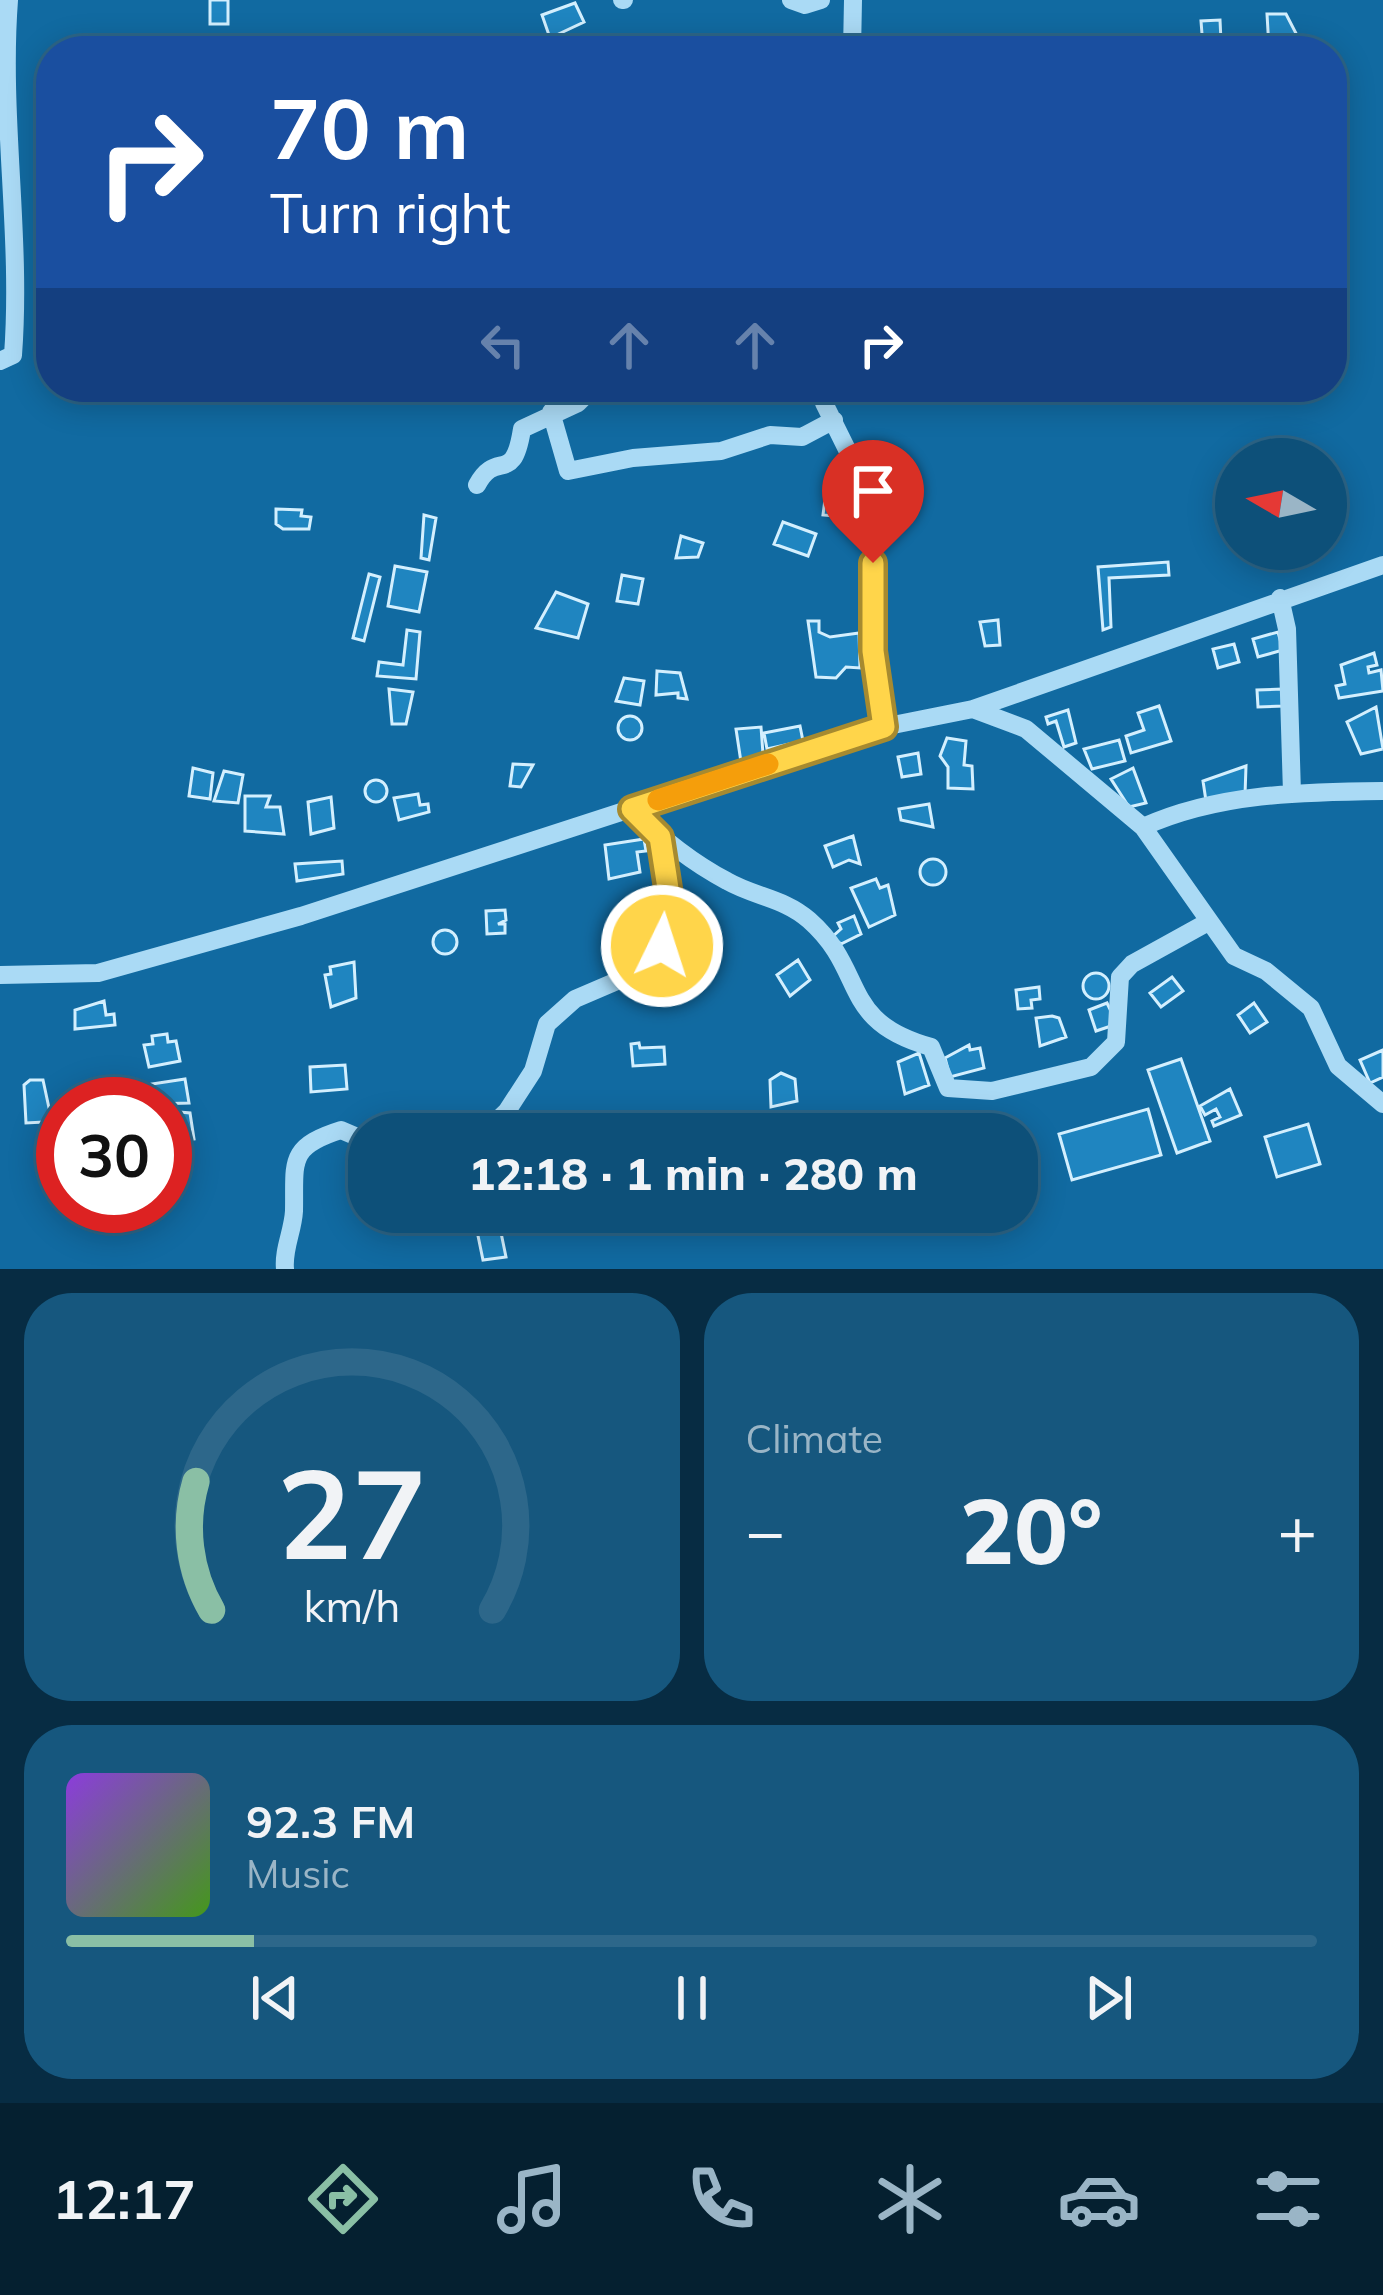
<!DOCTYPE html>
<meta charset="utf-8">
<style>
body{margin:0;font-family:Mulish,sans-serif;background:#16577e;color:#f1f3f6;height:100vh;display:flex;flex-direction:column;font-size:45px;white-space:nowrap}
*{box-sizing:border-box;margin:0}
p{font-size:39px;color:#9ab5c6}
.icon{flex:none;width:66px;height:66px;fill:none;stroke:currentColor;stroke-width:2;stroke-linecap:round;stroke-linejoin:round}
.map{position:relative;height:1269px;overflow:hidden}
.details{display:flex;flex-direction:column;gap:24px;padding:24px;background:#072c43;flex:1}
.details>*{flex:none}
.hud{position:absolute;left:36px;top:36px;width:1311px;height:366px;border-radius:48px;box-shadow:0 6px 30px #0003,0 0 0 3px #2d678a;background:#1a4fa0;color:#fff;overflow:hidden}
.needle{width:78px;rotate:279deg}
.fabs{position:absolute;left:1215px;top:438px;display:grid;gap:24px}
.fabs a{display:grid;place-items:center;width:132px;height:132px;border-radius:50%;background:#0d5079;box-shadow:0 6px 30px #0003,0 0 0 3px #2d678a;font-size:60px}
.speed{position:absolute;left:36px;top:1077px;display:flex;gap:24px;font-size:60px;font-weight:700;text-align:center}
.speed>*{display:grid;place-content:center;width:156px;height:156px;border-radius:50%;background:#0d5079;box-shadow:0 6px 30px #0003,0 0 0 3px #2d678a;line-height:1}
.speed .limit{border:18px solid #d22;background:#fff;color:#111}
.pin{position:absolute;display:grid;place-items:center;width:102px;height:102px;color:#fff;margin:-123px -51px;border-radius:50% 50% 50% 0;rotate:-45deg;box-shadow:0 0 12px #0007}
.pin .icon{rotate:45deg}
.me{position:absolute;width:132px;margin:-66px;rotate:4deg;stroke-linejoin:round;filter:drop-shadow(0 0 9px #0008)}
.turn{display:flex;align-items:center;gap:42px;height:252px;padding:0 36px;font-size:54px}
.turn .icon{width:156px;height:156px;stroke-width:2.5}
.turn b{display:block;font-size:84px;line-height:102px}
.lanes{display:flex;align-items:center;height:114px;padding:0 36px;background:#0003;justify-content:center;gap:60px;direction:ltr}
.lanes .off{opacity:.35}
.big{font-size:90px;font-weight:800;line-height:1.1}
.details .widget{flex:1;display:flex;flex-direction:column;justify-content:center;gap:18px;min-width:0;padding:0 42px;border-radius:48px;background:#16577e}
.details .dial{align-items:center;gap:0}
.dial svg{height:312px;overflow:visible;fill:none;stroke:#2d678a;stroke-width:7;stroke-linecap:round;text-anchor:middle}
.dial text{fill:#f1f3f6;stroke:none}
.song{display:flex;align-items:center;gap:36px}
.cover{width:144px;height:144px;border-radius:18px;background:linear-gradient(135deg,hsl(270 70% 55%),hsl(100 70% 35%))}
.played{height:12px;border-radius:6px;background:linear-gradient(90deg,#8abfa5 15%,#2d678a 15%)}
.keys{display:flex;justify-content:space-around;direction:ltr}
.heat{display:flex;justify-content:space-between;align-items:center;font-size:66px;direction:ltr}
.details .tiles{flex:1;display:grid;gap:24px;grid-template-columns:1fr 1fr}
.widget:last-child{grid-column:span 2}
.trip{position:absolute;left:348px;top:1113px;width:690px;height:120px;border-radius:48px;background:#0d5079;box-shadow:0 6px 30px #0003,0 0 0 3px #2d678a;font-weight:800;line-height:120px;text-align:center}
.tab-bar{display:flex;height:192px;justify-content:space-around;align-items:center;background:#052030;color:#9ab5c6}
.tab-bar .icon{width:84px;height:84px}
.tab-bar .current{color:#8abfa5}
.tab-bar b{font-size:54px;color:#f1f3f6}
.map>svg:first-child{display:block}
.building{fill:#1f85c0;stroke:#d3effe;stroke-width:3}
.lines{fill:none;stroke-linecap:round;stroke-linejoin:round}
.minor{stroke:#aadaf5;stroke-width:18}
.route-casing{stroke:#a68a30;stroke-width:30}
.route{stroke:#ffd54a;stroke-width:21}
.slow{stroke:#f59e0b;stroke-width:21}
</style>
<div class="map">
<svg width="1383" height="1269" viewBox="0 0 1383 1269">
<rect width="100%" height="100%" fill="#116aa1"/>
<path class="building" d="M210 0H228V24H210Z
M575 3 584 22 550 38 542 15Z
M1267 14H1286L1302 45 1269 48Z
M1220 20 1221 41 1203 47 1201 21Z
M827 483 864 493 855 518 823 515Z
M276 509 302 510 301 516 311 517 309 529H283L276 524Z
M424 515 436 518 429 560 421 558Z
M783 522 816 534 808 556 774 544Z
M681 536 703 543 698 557 676 558Z
M1168 562 1169 575 1109 578 1111 627 1103 630 1098 567Z
M395 566 427 572 419 612 388 606Z
M369 574 380 577 364 641 353 638Z
M622 575 643 579 638 604 617 601Z
M556 592 588 604 578 638 536 628Z
M998 620 1000 645 985 646 980 622Z
M808 621H819V632L830 637 859 633 860 668 846 667 836 678 816 677Z
M407 630 420 632 416 679 377 676 379 662 403 665Z
M1278 632 1283 650 1258 657 1253 639Z
M1234 644 1239 662 1218 668 1213 649Z
M1374 653 1377 665 1368 667 1369 673 1381 670 1383 691 1339 698 1336 686 1345 684 1341 665Z
M657 671 680 673 687 699 678 698V693L656 695Z
M624 678 644 681 640 705 616 701Z
M389 689 413 692 406 724H392Z
M1282 689 1283 706 1258 707 1257 690Z
M1159 706 1171 741 1131 753 1126 736 1144 730 1138 713Z
M1376 707 1383 749 1361 754 1347 722Z
M1068 710 1076 743 1064 747 1056 721 1048 724 1046 717Z
M618 728a12 12 0 1 1 24 0a12 12 0 1 1-24 0Z
M800 726 803 741 767 749 764 733Z
M761 727 763 754 741 762 736 729Z
M947 738 966 741 964 765 972 766 973 789 948 788V767L940 756Z
M1119 740 1125 761 1092 769 1084 749Z
M918 753 921 774 902 777 898 757Z
M513 764 533 765 521 787 510 786Z
M1246 766 1245 795 1206 801 1203 781Z
M193 768 213 773 210 799 189 796Z
M1133 768 1146 803 1129 807 1111 779Z
M224 771 243 775 238 803 214 801Z
M365 791a11 11 0 1 1 22 0a11 11 0 1 1-22 0Z
M418 794 420 805 428 804 429 812 399 820 394 798Z
M245 796H270L266 807H280L284 834 245 831Z
M331 797 334 828 311 834 308 802Z
M929 804 933 827 901 820 899 809Z
M853 836 860 864 849 860 833 867 825 846Z
M644 839 646 851 637 852 640 872 609 879 605 845Z
M920 872a13 13 0 1 1 26 0a13 13 0 1 1-26 0Z
M342 861 343 874 297 881 295 864Z
M876 879 880 888 888 885 895 915 869 927 851 888Z
M505 910 506 920 498 924H505V933L487 934 486 911Z
M854 916 861 934 841 944 832 937 841 929 838 923Z
M433 942a12 12 0 1 1 24 0a12 12 0 1 1-24 0Z
M798 960 810 980 790 996 777 975Z
M354 962 356 998 331 1007 325 975 331 974 330 967Z
M1083 986a13 13 0 1 1 26 0a13 13 0 1 1-26 0Z
M1172 977 1183 991 1161 1007 1150 993Z
M1039 987 1040 999 1031 1000 1032 1008 1018 1009 1016 990Z
M104 1001 106 1015 114 1014 115 1025 75 1029V1010Z
M1107 1003 1117 1024 1096 1031 1089 1010Z
M1254 1003 1267 1022 1250 1033 1238 1015Z
M1052 1016 1059 1018 1066 1037 1040 1046 1036 1018Z
M167 1034 168 1042 176 1041 180 1061 149 1067 144 1045 153 1044 152 1036Z
M639 1043 640 1048 664 1047 665 1064 633 1066 631 1044Z
M969 1045 970 1050 980 1048 984 1068 950 1077 945 1058Z
M1383 1050V1077L1370 1083 1360 1060Z
M919 1053 929 1085 905 1094 898 1062Z
M1181 1059 1210 1141 1177 1153 1148 1070Z
M345 1065 347 1089 311 1092 310 1067Z
M781 1073 795 1079 797 1101 771 1107 770 1080Z
M185 1079 189 1103 155 1104 152 1084Z
M30 1080H43L49 1108 63 1107V1121L26 1123 24 1085Z
M1230 1089 1241 1115 1214 1126 1212 1121 1220 1117 1216 1109 1205 1115 1200 1106Z
M1148 1109 1161 1155 1072 1180 1059 1134Z
M179 1112 190 1113 194 1139 165 1143V1117Z
M1308 1124 1320 1164 1277 1177 1265 1137Z
M499 1223 506 1257 483 1260 476 1226Z"/>
<g class="lines">
<path class="minor" d="M622 0H624
M791 0 805 5 821 0
M852 51 853 0
M0 361 13 355C22 236 0 119 9 0
M825 387 824 403 871 498 874 516 873 651 883 727
M551 412 568 471 633 458 721 451 770 435 802 437 834 420
M477 485C497 448 513 487 522 429L578 403 594 387
M1280 598 1287 629 1292 793
M973 709 1026 729 1143 827 1234 956 1266 971 1311 1008 1338 1066 1383 1104
M632 809C660 837 691 862 727 881 755 897 784 898 809 920 868 972 838 1021 931 1047L948 1088 992 1091 1091 1067 1116 1042 1120 977 1132 964 1208 922
M1143 827C1218 793 1302 792 1383 791
M0 975 98 973 301 916 883 727 973 709 1383 565
M483 1134 507 1111 533 1071 547 1024 575 999 624 978 640 956 662 946 672 914 660 837
M285 1269C283 1249 293 1231 294 1211 295 1162 287 1147 341 1130L369 1142"/>
</g>
<g class="lines">
<g class="route-casing">
<path id="route" d="M662 946 672 914 660 837 632 809 884 727 873 651V563"/>
</g>
<use href="#route" class="route"/>
<path class="slow" d="M658 800 768 764"/>
</g>
</svg>
<div class="fabs">
<a><svg class="needle" viewBox="-14 -14 28 28"><path d="M0-13l5 13h-10z" fill="#e53935"/><path d="M0 13l5-13h-10z" fill="#9ab5c6"/></svg></a>
</div>
<div class="speed"><div class="limit">30</div></div>
<div class="pin" style="left:873px;top:563px;background:#d93025"><svg class="icon" aria-label="arrive" viewBox="0 0 24 24"><path d="M6 21V4h12l-3 4 3 4H6"/></svg></div>
<svg class="me" style="left:662px;top:946px" viewBox="-20 -20 40 40"><circle r="17" fill="#ffd54a" stroke="#fff" stroke-width="3"/><path d="M0-11L8 9 0 5-8 9z" fill="#fff"/></svg>
<div class="trip">12:18 · 1 min · 280 m</div>
<div class="hud">
<div class="turn"><svg class="icon" aria-label="right" viewBox="0 0 24 24"><path d="M7 20v-9h11M14 6l5 5-5 5"/></svg><div><b>70 m</b>Turn right</div></div>
<div class="lanes"><svg class="icon off" aria-label="left" viewBox="0 0 24 24"><path d="M17 20v-9H6M10 6l-5 5 5 5"/></svg><svg class="icon off" aria-label="ahead" viewBox="0 0 24 24"><path d="M12 20V5M6 11l6-6 6 6"/></svg><svg class="icon off" aria-label="ahead" viewBox="0 0 24 24"><path d="M12 20V5M6 11l6-6 6 6"/></svg><svg class="icon" aria-label="right" viewBox="0 0 24 24"><path d="M7 20v-9h11M14 6l5 5-5 5"/></svg></div>
</div>
</div>
<section class="details">
<div class="tiles">
<div class="widget dial"><svg viewBox="0 0 100 80">
<path d="M14 69A42 42 0 1 1 86 69"/>
<path d="M14 69A42 42 0 0 1 10 36" stroke="#8abfa5"/>
<text x="50" y="56" font-size="32" font-weight="700">27</text>
<text x="50" y="72" font-size="11">km/h</text>
</svg></div>
<div class="widget"><p>Climate</p>
<div class="heat"><a>−</a><b class="big">20°</b><a>+</a></div>
</div>
<div class="widget">
<div class="song"><i class="cover"></i><div><b>92.3 FM</b><p>Music</p></div></div>
<div class="played"></div>
<div class="keys"><svg class="icon" aria-label="previous" viewBox="0 0 24 24"><path d="M18 5L8 12l10 7zM5 5v14"/></svg><svg class="icon" aria-label="pause" viewBox="0 0 24 24"><path d="M8 5v14M16 5v14"/></svg><svg class="icon" aria-label="next" viewBox="0 0 24 24"><path d="M6 5l10 7-10 7zM19 5v14"/></svg></div>
</div>
</div>
</section>
<nav class="tab-bar">
<b>12:17</b>
<svg class="icon current" aria-label="directions" viewBox="0 0 24 24"><path d="M12 3l9 9-9 9-9-9zM9 14v-3h6M13 9l2 2-2 2"/></svg>
<svg class="icon" aria-label="music" viewBox="0 0 24 24"><path d="M9 18V5l10-2v13"/><circle cx="6" cy="18" r="3"/><circle cx="16" cy="16" r="3"/></svg>
<svg class="icon" aria-label="phone" viewBox="0 0 24 24"><path d="M5 4h4l2 5-3 2q2 4 5 5l2-3 5 2v4C11 20 4 13 5 4z"/></svg>
<svg class="icon" aria-label="climate" viewBox="0 0 24 24"><path d="M12 3v18M4 7l16 10M4 17L20 7"/></svg>
<svg class="icon" aria-label="car" viewBox="0 0 24 24"><path d="M5 17H2v-5l4-1 3-4h7l3 4 3 1v5h-3M9 17h6M6 11h13"/><circle cx="7" cy="17" r="2"/><circle cx="17" cy="17" r="2"/></svg>
<svg class="icon" aria-label="filters" viewBox="0 0 24 24"><path d="M4 7h16M4 17h16"/><circle cx="9" cy="7" r="2"/><circle cx="15" cy="17" r="2"/></svg>
</nav>
